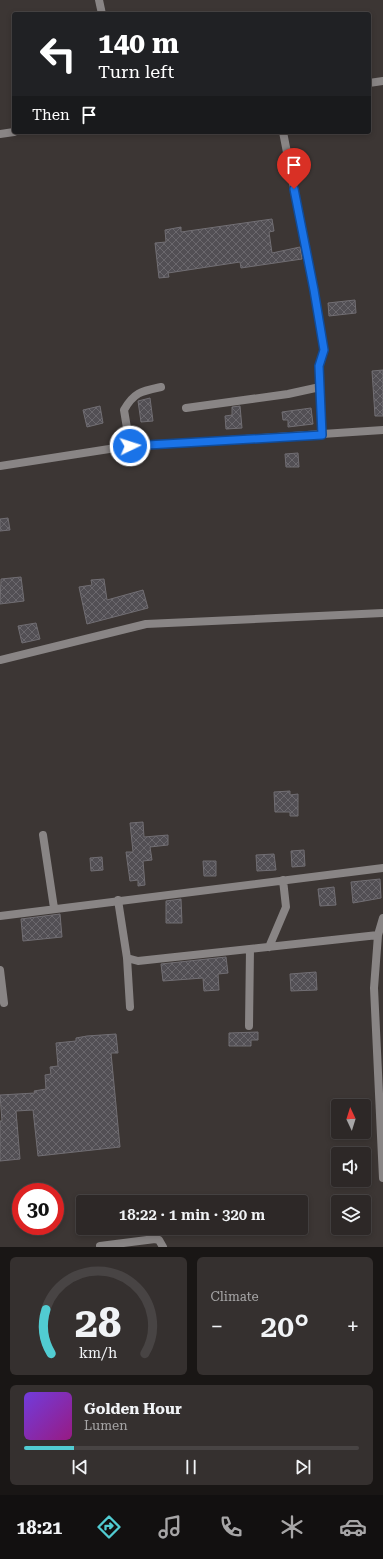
<!DOCTYPE html>
<meta charset="utf-8">
<style>
body{margin:0;font-family:"Roboto Serif",serif;background:#35302f;color:#f1f3f6;height:100vh;display:flex;flex-direction:column;font-size:15px;white-space:nowrap}
*{box-sizing:border-box;margin:0}
p{font-size:13px;color:#a7a6a7}
.icon{flex:none;width:22px;height:22px;fill:none;stroke:currentColor;stroke-width:2;stroke-linecap:round;stroke-linejoin:round}
.map{position:relative;height:1247px;overflow:hidden}
.sheet{display:flex;flex-direction:column;gap:10px;padding:10px;background:#191615;flex:1}
.sheet>*{flex:none}
.banner{position:absolute;left:12px;top:12px;width:359px;height:122px;border-radius:4px;box-shadow:0 2px 6px #0003,0 0 0 1px #484444;background:#202124;color:#fff;overflow:hidden}
.needle{width:26px;rotate:356deg}
.fabs{position:absolute;left:331px;top:1099px;display:grid;gap:8px}
.fabs a{display:grid;place-items:center;width:40px;height:40px;border-radius:4px;background:#2d2827;box-shadow:0 2px 6px #0003,0 0 0 1px #484444;font-size:20px}
.speed{position:absolute;left:12px;top:1183px;display:flex;gap:8px;font-size:20px;font-weight:700;text-align:center}
.speed>*{display:grid;place-content:center;width:52px;height:52px;border-radius:50%;background:#2d2827;box-shadow:0 2px 6px #0003,0 0 0 1px #484444;line-height:1}
.speed .limit{border:6px solid #d22;background:#fff;color:#111}
.pin{position:absolute;display:grid;place-items:center;width:34px;height:34px;color:#fff;margin:-41px -17px;border-radius:50% 50% 50% 0;rotate:-45deg;box-shadow:0 0 4px #0007}
.pin .icon{rotate:45deg}
.me{position:absolute;width:44px;margin:-22px;rotate:86deg;stroke-linejoin:round;filter:drop-shadow(0 0 3px #0008)}
.turn{display:flex;align-items:center;gap:14px;height:84px;padding:0 20px;font-size:18px}
.turn .icon{width:52px;height:52px;stroke-width:2.5}
.turn b{display:block;font-size:28px;line-height:34px}
.then{display:flex;align-items:center;height:38px;padding:0 20px;background:#0003;gap:8px;font-size:15px}
.big{font-size:30px;font-weight:600;line-height:1.1}
.sheet .widget{flex:1;display:flex;flex-direction:column;justify-content:center;gap:6px;min-width:0;padding:0 14px;border-radius:6px;background:#35302f}
.sheet .dial{align-items:center;gap:0}
.dial svg{height:104px;overflow:visible;fill:none;stroke:#484444;stroke-width:7;stroke-linecap:round;text-anchor:middle}
.dial text{fill:#f1f3f6;stroke:none}
.song{display:flex;align-items:center;gap:12px}
.cover{width:48px;height:48px;border-radius:6px;background:linear-gradient(135deg,hsl(260 70% 55%),hsl(310 70% 35%))}
.played{height:4px;border-radius:2px;background:linear-gradient(90deg,#51ccd2 15%,#484444 15%)}
.keys{display:flex;justify-content:space-around;direction:ltr}
.heat{display:flex;justify-content:space-between;align-items:center;font-size:22px;direction:ltr}
.sheet .tiles{flex:1;display:grid;gap:10px;grid-template-columns:1fr 1fr}
.widget:last-child{grid-column:span 2}
.trip{position:absolute;left:76px;top:1195px;width:232px;height:40px;border-radius:4px;background:#2d2827;box-shadow:0 2px 6px #0003,0 0 0 1px #484444;font-weight:600;line-height:40px;text-align:center}
.dock{display:flex;height:64px;justify-content:space-around;align-items:center;background:#121010;color:#a7a6a7}
.dock .icon{width:28px;height:28px}
.dock .current{color:#51ccd2}
.dock b{font-size:18px;color:#f1f3f6}
.map>svg:first-child{display:block}
.building{fill:url(#building-cross-hatch);stroke:#716e73}
.lines{fill:none;stroke-linecap:round;stroke-linejoin:round}
.minor{stroke:#898585;stroke-width:8}
.route-casing{stroke:#114b97;stroke-width:10}
.route{stroke:#1a73e8;stroke-width:7}
</style>
<div class="map">
<svg width="383" height="1247" viewBox="0 0 383 1247">
<defs>
<pattern id="building-cross-hatch" width="8" height="8" patternUnits="userSpaceOnUse"><rect width="8" height="8" fill="#524f54"/><path d="M0 0l8 8M0 8l8-8" fill="none" stroke="#6b686d"/></pattern>
</defs>
<rect width="100%" height="100%" fill="#3c3634"/>
<path class="building" d="M272 219 274 231 269 232 272 253 300 247 302 259 241 268 240 262 168 273 169 277 159 278 155 243 166 242 165 230 181 227V232Z
M355 300 356 313 329 316 328 303Z
M383 370V416H375L372 371Z
M150 398 153 421 141 422 138 401Z
M100 406 103 423 87 427 83 410Z
M240 406 242 428 226 429 225 416 232 415V407Z
M311 408 313 424 288 427V420H283L282 412Z
M298 453 299 467H286L285 454Z
M8 518 10 530 0 531V519Z
M21 577 24 601 0 604 1 579Z
M104 579 107 600 143 590 148 608 87 624 79 587 92 585 91 580Z
M36 623 40 639 22 643 18 626Z
M290 791V795L298 794V816H290V812H275L274 792Z
M143 822 144 837 168 835V845L150 847 152 860 143 861 145 885 138 886V880L130 881 126 852H133L130 823Z
M304 850 305 866 292 867 291 851Z
M274 854 276 870 257 871 256 855Z
M102 857 103 870 91 871 90 858Z
M203 861H216V876H204Z
M380 879 381 898 353 903 351 882Z
M334 887 336 905 320 906 318 889Z
M181 899 182 923H166V901Z
M60 914 62 937 23 941 21 919Z
M226 957 228 973 218 974 219 990 204 991 203 978 163 981 161 964Z
M316 972 317 990 291 991 290 974Z
M258 1032V1040H251V1046H229V1033Z
M116 1034 118 1053H111L120 1147 38 1156 33 1110 16 1111 20 1159 0 1161V1121H2L0 1095 35 1093 34 1091 46 1089 45 1075 51 1074 50 1067 58 1066 56 1043 76 1041V1038L87 1036Z"/>
<g class="lines">
<path class="minor" d="M99 0 102 14
M369 83 383 81
M283 132 314 290 324 350 319 366 322 435
M0 134 14 132
M186 408 288 394 320 387
M130 446 124 410C134 392 142 391 161 387
M0 466 122 447 383 430
M0 660 146 624 383 613
M43 835 54 908
M118 900 127 958 138 961 378 935
M0 916 383 868
M383 918 378 935 374 988 383 1178
M269 947 286 907 283 880
M127 958 130 1007
M0 970 4 1003
M249 1026 250 949
M100 1246 155 1239 159 1240 163 1247"/>
</g>
<g class="lines">
<g class="route-casing">
<path id="route" d="M130 446 322 435 319 366 324 350 314 290 294 189"/>
</g>
<use href="#route" class="route"/>
</g>
</svg>
<div class="fabs">
<a><svg class="needle" viewBox="-14 -14 28 28"><path d="M0-13l5 13h-10z" fill="#e53935"/><path d="M0 13l5-13h-10z" fill="#a7a6a7"/></svg></a>
<a><svg class="icon" aria-label="sound" viewBox="0 0 24 24"><path d="M4 9h4l5-4v14l-5-4H4zM17 9q2 3 0 6"/></svg></a>
<a><svg class="icon" aria-label="layers" viewBox="0 0 24 24"><path d="M12 4l9 5-9 5-9-5zM3 14l9 5 9-5"/></svg></a>
</div>
<div class="speed"><div class="limit">30</div></div>
<div class="pin" style="left:294px;top:189px;background:#d93025"><svg class="icon" aria-label="arrive" viewBox="0 0 24 24"><path d="M6 21V4h12l-3 4 3 4H6"/></svg></div>
<svg class="me" style="left:130px;top:446px" viewBox="-20 -20 40 40"><circle r="17" fill="#1a73e8" stroke="#fff" stroke-width="3"/><path d="M0-11L8 9 0 5-8 9z" fill="#fff"/></svg>
<div class="trip">18:22 · 1 min · 320 m</div>
<div class="banner">
<div class="turn"><svg class="icon" aria-label="left" viewBox="0 0 24 24"><path d="M17 20v-9H6M10 6l-5 5 5 5"/></svg><div><b>140 m</b>Turn left</div></div>
<div class="then">Then<svg class="icon" aria-label="arrive" viewBox="0 0 24 24"><path d="M6 21V4h12l-3 4 3 4H6"/></svg></div>
</div>
</div>
<section class="sheet">
<div class="tiles">
<div class="widget dial"><svg viewBox="0 0 100 80">
<path d="M14 69A42 42 0 1 1 86 69"/>
<path d="M14 69A42 42 0 0 1 10 35" stroke="#51ccd2"/>
<text x="50" y="56" font-size="32" font-weight="700">28</text>
<text x="50" y="72" font-size="11">km/h</text>
</svg></div>
<div class="widget"><p>Climate</p>
<div class="heat"><a>−</a><b class="big">20°</b><a>+</a></div>
</div>
<div class="widget">
<div class="song"><i class="cover"></i><div><b>Golden Hour</b><p>Lumen</p></div></div>
<div class="played"></div>
<div class="keys"><svg class="icon" aria-label="previous" viewBox="0 0 24 24"><path d="M18 5L8 12l10 7zM5 5v14"/></svg><svg class="icon" aria-label="pause" viewBox="0 0 24 24"><path d="M8 5v14M16 5v14"/></svg><svg class="icon" aria-label="next" viewBox="0 0 24 24"><path d="M6 5l10 7-10 7zM19 5v14"/></svg></div>
</div>
</div>
</section>
<nav class="dock">
<b>18:21</b>
<svg class="icon current" aria-label="directions" viewBox="0 0 24 24"><path d="M12 3l9 9-9 9-9-9zM9 14v-3h6M13 9l2 2-2 2"/></svg>
<svg class="icon" aria-label="music" viewBox="0 0 24 24"><path d="M9 18V5l10-2v13"/><circle cx="6" cy="18" r="3"/><circle cx="16" cy="16" r="3"/></svg>
<svg class="icon" aria-label="phone" viewBox="0 0 24 24"><path d="M5 4h4l2 5-3 2q2 4 5 5l2-3 5 2v4C11 20 4 13 5 4z"/></svg>
<svg class="icon" aria-label="climate" viewBox="0 0 24 24"><path d="M12 3v18M4 7l16 10M4 17L20 7"/></svg>
<svg class="icon" aria-label="car" viewBox="0 0 24 24"><path d="M5 17H2v-5l4-1 3-4h7l3 4 3 1v5h-3M9 17h6M6 11h13"/><circle cx="7" cy="17" r="2"/><circle cx="17" cy="17" r="2"/></svg>
</nav>
